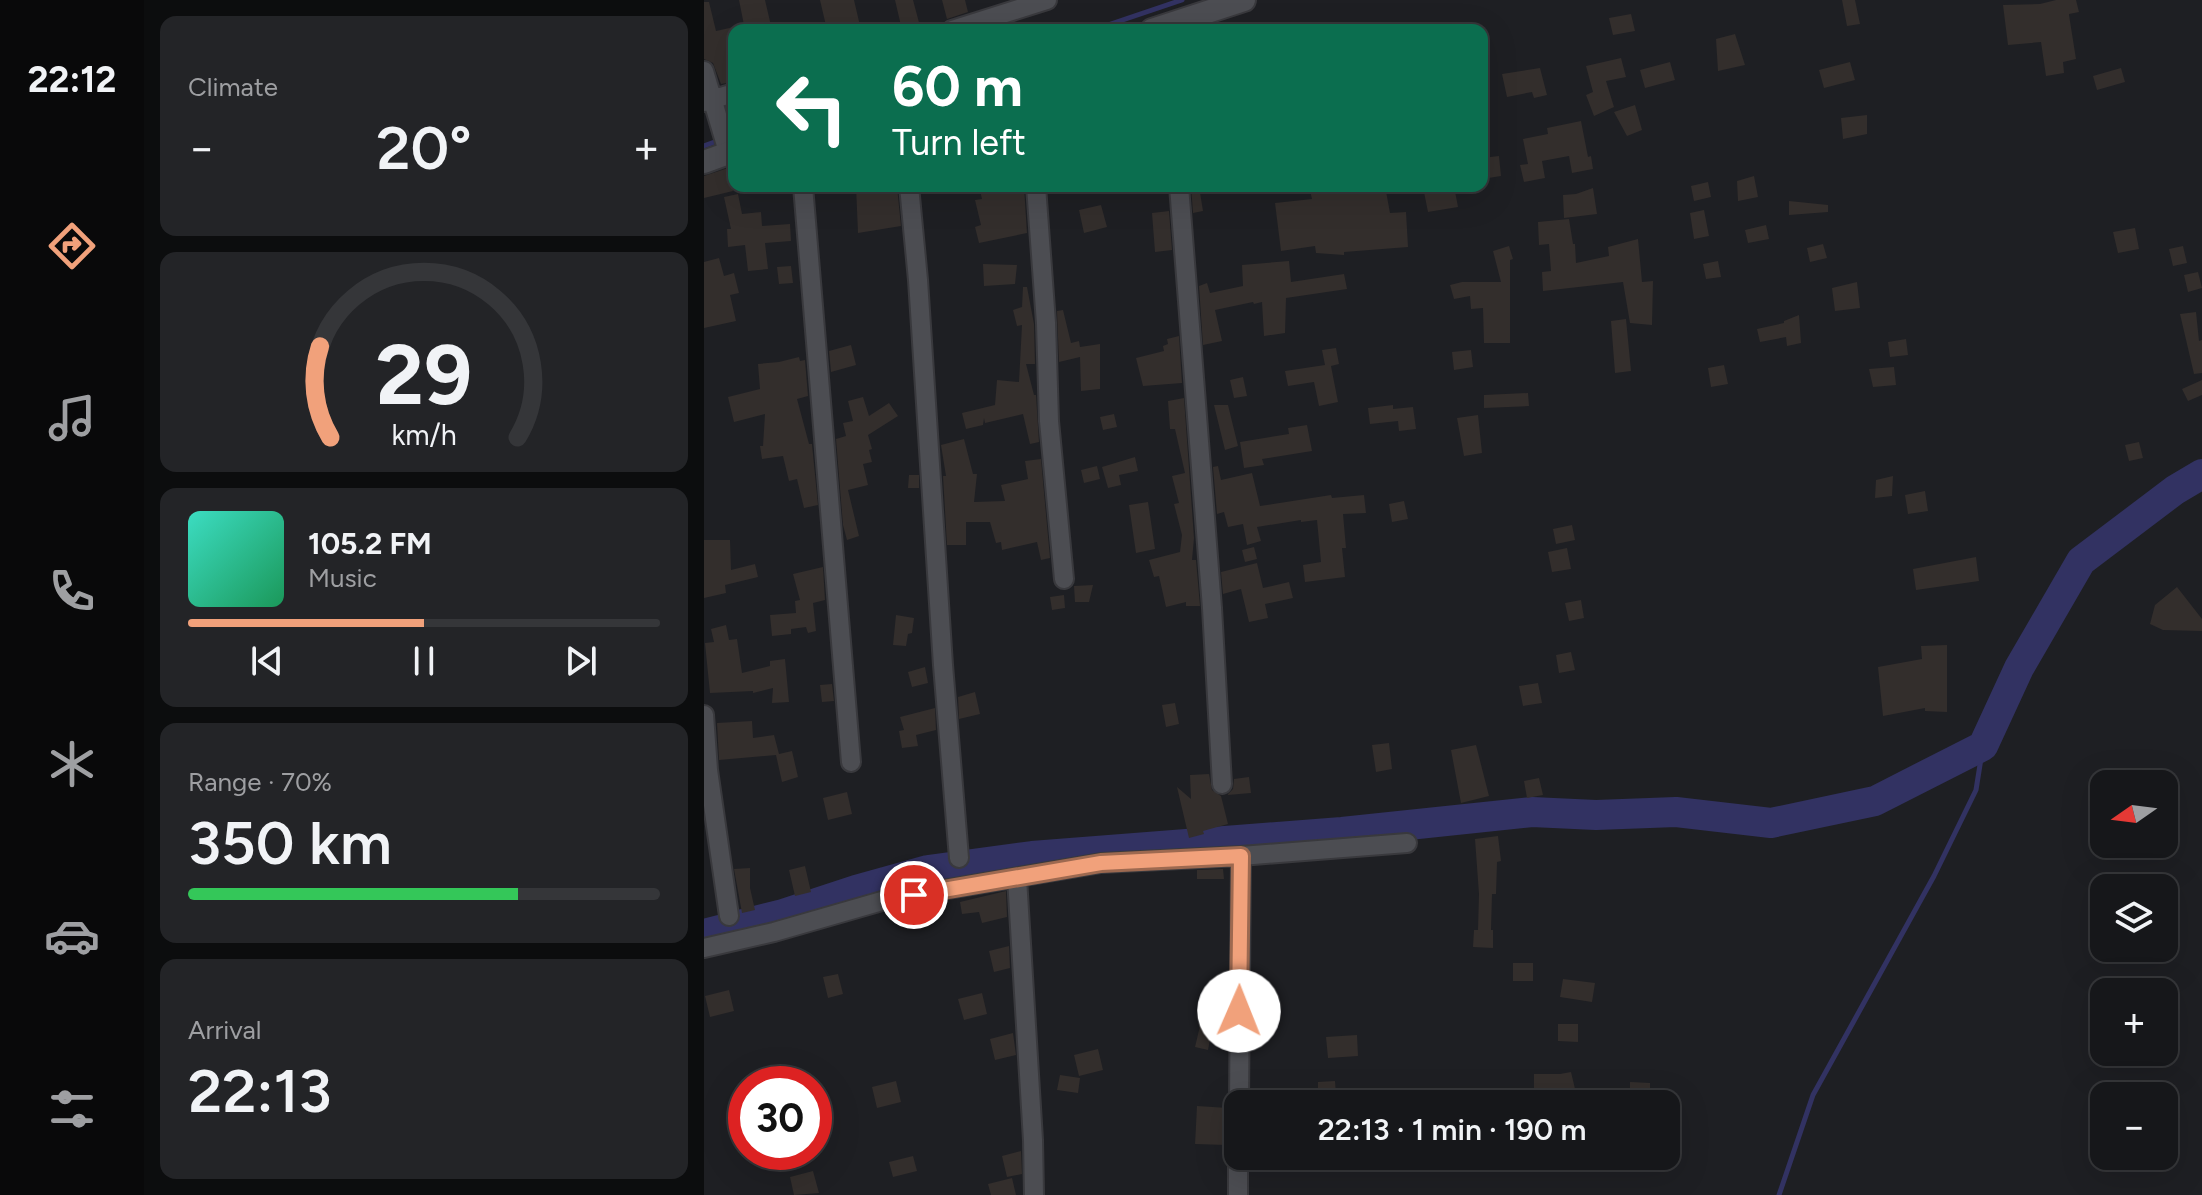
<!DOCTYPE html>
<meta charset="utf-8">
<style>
body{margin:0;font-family:Figtree,sans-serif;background:#232427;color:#f1f3f6;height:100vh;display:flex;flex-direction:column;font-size:30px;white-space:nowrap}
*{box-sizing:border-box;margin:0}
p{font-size:26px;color:#9e9fa2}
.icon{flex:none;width:44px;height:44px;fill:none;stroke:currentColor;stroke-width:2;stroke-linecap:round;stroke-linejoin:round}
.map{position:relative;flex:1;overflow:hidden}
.panel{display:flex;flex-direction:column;gap:16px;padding:16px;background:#0c0d0e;width:560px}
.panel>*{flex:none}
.banner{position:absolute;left:24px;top:24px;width:760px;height:168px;border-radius:16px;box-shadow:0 8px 32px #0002,0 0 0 2px #353639;background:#0b6e4f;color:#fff;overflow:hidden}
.needle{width:52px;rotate:256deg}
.tools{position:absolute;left:1386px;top:770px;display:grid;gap:16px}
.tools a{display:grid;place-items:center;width:88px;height:88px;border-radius:16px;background:#16171a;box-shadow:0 8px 32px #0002,0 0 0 2px #353639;font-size:40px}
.speed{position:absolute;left:24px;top:1066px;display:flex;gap:16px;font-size:40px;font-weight:700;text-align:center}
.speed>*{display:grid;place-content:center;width:104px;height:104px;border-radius:50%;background:#16171a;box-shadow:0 8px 32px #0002,0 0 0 2px #353639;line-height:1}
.speed .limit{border:12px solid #d22;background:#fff;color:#111}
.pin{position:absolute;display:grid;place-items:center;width:68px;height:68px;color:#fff;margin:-34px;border:4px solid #fff;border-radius:50%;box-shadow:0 2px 8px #0007}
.me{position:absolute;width:88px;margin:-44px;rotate:1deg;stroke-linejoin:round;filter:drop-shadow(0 0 6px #0008)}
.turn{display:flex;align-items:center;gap:28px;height:168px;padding:0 32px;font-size:36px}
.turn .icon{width:104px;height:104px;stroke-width:2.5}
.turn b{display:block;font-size:56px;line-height:68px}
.big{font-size:60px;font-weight:600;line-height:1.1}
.panel .widget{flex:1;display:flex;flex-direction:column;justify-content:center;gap:12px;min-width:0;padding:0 28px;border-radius:16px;background:#232427}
.panel .dial{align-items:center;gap:0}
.dial svg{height:208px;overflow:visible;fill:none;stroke:#353639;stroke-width:7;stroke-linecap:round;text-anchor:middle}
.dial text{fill:#f1f3f6;stroke:none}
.song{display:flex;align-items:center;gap:24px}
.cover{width:96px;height:96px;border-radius:12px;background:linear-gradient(135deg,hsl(170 70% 55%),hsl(150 70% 35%))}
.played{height:8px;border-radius:4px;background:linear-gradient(90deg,#f1a17b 50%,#353639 50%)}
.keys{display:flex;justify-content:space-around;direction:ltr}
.heat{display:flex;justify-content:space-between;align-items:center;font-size:44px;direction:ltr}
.charge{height:12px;border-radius:6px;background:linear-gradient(90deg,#34c759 70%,#353639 0)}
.trip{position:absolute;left:520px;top:1090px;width:456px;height:80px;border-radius:16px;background:#16171a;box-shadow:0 8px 32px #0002,0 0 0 2px #353639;font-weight:600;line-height:80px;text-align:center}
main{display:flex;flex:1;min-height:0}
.tabs{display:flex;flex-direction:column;width:144px;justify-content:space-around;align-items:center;background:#09090a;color:#9e9fa2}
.tabs .icon{width:56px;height:56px}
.tabs .current{color:#f1a17b}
.tabs b{font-size:36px;color:#f1f3f6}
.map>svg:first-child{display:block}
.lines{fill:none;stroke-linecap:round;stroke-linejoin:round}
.stream{stroke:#323262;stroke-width:5}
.river{stroke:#323262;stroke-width:30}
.building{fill:#332e2c}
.minor-casing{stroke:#39393d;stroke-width:22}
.tertiary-casing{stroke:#39393d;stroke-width:26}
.minor{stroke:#4c4d52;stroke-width:18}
.tertiary{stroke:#4c4d52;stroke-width:22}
.route-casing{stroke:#9d6950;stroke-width:20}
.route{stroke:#f1a17b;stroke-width:14}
</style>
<main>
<nav class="tabs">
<b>22:12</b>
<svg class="icon current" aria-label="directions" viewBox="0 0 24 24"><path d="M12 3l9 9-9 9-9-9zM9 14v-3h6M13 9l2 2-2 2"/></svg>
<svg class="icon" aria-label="music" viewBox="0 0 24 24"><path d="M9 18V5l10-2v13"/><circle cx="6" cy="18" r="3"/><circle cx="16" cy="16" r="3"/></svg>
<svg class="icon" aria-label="phone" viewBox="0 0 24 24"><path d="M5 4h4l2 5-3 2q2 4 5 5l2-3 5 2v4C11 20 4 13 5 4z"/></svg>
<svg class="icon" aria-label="climate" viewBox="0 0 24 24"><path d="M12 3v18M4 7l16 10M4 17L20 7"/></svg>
<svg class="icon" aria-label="car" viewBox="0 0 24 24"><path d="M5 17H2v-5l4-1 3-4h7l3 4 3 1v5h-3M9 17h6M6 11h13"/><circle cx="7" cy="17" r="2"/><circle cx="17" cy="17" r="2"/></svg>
<svg class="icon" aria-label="filters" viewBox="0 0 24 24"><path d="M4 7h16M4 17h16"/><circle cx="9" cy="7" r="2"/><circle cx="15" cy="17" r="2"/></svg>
</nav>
<section class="panel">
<div class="widget"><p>Climate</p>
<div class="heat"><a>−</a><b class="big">20°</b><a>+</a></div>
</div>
<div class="widget dial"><svg viewBox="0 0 100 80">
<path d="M14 69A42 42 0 1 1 86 69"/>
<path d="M14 69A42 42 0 0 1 10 34" stroke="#f1a17b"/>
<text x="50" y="56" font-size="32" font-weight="700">29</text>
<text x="50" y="72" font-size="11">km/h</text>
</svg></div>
<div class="widget">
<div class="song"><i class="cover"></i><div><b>105.2 FM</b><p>Music</p></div></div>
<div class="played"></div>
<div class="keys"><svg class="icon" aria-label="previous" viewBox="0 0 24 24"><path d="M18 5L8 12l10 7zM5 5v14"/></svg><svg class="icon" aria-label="pause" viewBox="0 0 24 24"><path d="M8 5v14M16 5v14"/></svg><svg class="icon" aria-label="next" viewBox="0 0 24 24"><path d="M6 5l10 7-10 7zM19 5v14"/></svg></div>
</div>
<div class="widget"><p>Range · 70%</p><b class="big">350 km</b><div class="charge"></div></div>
<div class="widget"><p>Arrival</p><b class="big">22:13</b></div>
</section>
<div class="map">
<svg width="1498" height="1195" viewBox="0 0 1498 1195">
<rect width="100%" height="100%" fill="#1e1f23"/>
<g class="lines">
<path class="stream" d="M389 30 478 0
M0 146 30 135
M1075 1195 1109 1095 1230 876 1272 790 1279 746"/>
<path class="river" d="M0 934 79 914 152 890 224 870 328 856 638 832 828 812 892 815 972 812 1067 823 1171 801 1279 746 1315 668 1377 561 1471 490 1498 474"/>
</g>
<path class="building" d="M35 0H61L68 30H41Z
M116 0H150L157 30H123Z
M191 0H209L217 30H198Z
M238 0H261L264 12 243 19Z
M1138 0H1151L1156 24 1143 26Z
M1352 0H1372L1375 12 1365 14V15L1372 59 1359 62 1360 73 1342 76 1337 42 1304 45 1299 5 1336 4Z
M0 2H5L12 31 30 27V78L22 80 23 83 17 84 9 63 0 59Z
M927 14 931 31 909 35 905 18Z
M1031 34 1041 65 1014 71 1012 39Z
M917 58 922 77 902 81 910 107 890 116 882 95 889 92 882 66Z
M966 62 971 80 941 88 936 70Z
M1146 62 1151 80 1120 88 1115 70Z
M836 68 843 95 830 98 828 92 803 97 798 74Z
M1417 68 1421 82 1393 90 1389 76Z
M931 105 938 130 923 136 910 112Z
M1163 115V134L1139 139 1137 118Z
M877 121 884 157 887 156 889 169 868 173 865 156 838 161 841 178 820 182 816 165 824 164 819 139 844 134 843 128Z
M795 156 797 176 778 179V158Z
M24 168 29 191 0 198V176Z
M1050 176 1054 197 1034 201 1033 181Z
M1004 182 1007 197 990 201 987 186Z
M152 186H193L197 226 154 233Z
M275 186H320L323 233 275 243 271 227 277 225 271 200 278 199Z
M487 186H495L499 211 489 213Z
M605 186H681L686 213 702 212 704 247 640 252V255L612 253 611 246 577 251 571 203 608 199Z
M750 186 754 207 724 212 720 192Z
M889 188 893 214 860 218 859 195 872 194Z
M34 194 38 214 57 212 58 226 86 224 87 241 61 243 64 269 44 271 41 245 24 247 23 229H27L20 197Z
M1085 201 1124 205V212L1085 215Z
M397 205 403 227 380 233 375 210Z
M1000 210 1005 236 990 239 986 213Z
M465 211 468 250 451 252 448 213Z
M865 219 869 244H871L872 263 905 256 904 247 934 239 938 282 949 281 948 325 926 323 919 282 839 291 838 272 847 271 845 244 835 245 834 222Z
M1062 225 1065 239 1044 243 1041 230Z
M1431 228 1435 249 1414 253 1409 232Z
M1119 244 1123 258 1106 262 1103 248Z
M805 246 809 259 806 260V343H780L779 308 767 309 766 296 750 299 746 285 758 282H797L789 251Z
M1479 246 1483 263 1469 266 1465 249Z
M15 258 20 276 30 273 35 293 26 295 32 321 0 328V262Z
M585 261 587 282 640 274 643 289 582 298 581 333 560 336 558 302 550 304 549 302 511 310 518 341 499 345 495 286 503 283 506 293 539 286 538 265Z
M1014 261 1017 277 1002 279 999 264Z
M279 264 313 265 311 284 280 286Z
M87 266 89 283 75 284 73 267Z
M1494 272 1498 288 1484 292 1480 275Z
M1153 282 1156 308 1131 311 1128 288Z
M319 287H323L330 324 331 364H322L330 395H332L335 442 326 444 319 414 281 423 280 418 279 425 262 429 258 413 291 405 293 380 315 382 318 325 313 326 309 310 318 307Z
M359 310 367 343 375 341 376 347 396 344V389L377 391 376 357 355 362 353 311Z
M1492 312 1495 341 1498 340V373L1490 374 1476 314Z
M1095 315 1097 343 1083 346 1082 337 1056 342 1053 329 1080 323V321Z
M922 319 927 371 911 373 907 321Z
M475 336 478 383 439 386 432 358 460 351 459 346 464 344 463 339Z
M1202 339 1204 355 1186 357 1184 342Z
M147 345 152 365 127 372 125 351Z
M632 348 635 364 627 366 634 402 615 406 610 382 584 386 581 371 621 365 618 350Z
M767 350 769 367 750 370 748 352Z
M95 357 96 361 101 360 104 396 93 399 105 444H108L114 505 100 508 93 479 85 481 79 456 58 459 56 446H59L61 414 30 422 24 397 56 389 54 364 75 362Z
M1020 365 1024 384 1007 387 1004 368Z
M1190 367 1192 385 1169 387 1165 369Z
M539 377 543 396 530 398 526 380Z
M1498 380V395L1484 401 1478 389Z
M824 393 825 406 780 408V395Z
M159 397 165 416 185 403 194 416 164 435 168 449 165 450 168 462 159 464 164 485 144 490 155 536 143 540 139 525 132 439 142 436 139 423 149 421 144 401Z
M480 398 490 538 488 560H492L496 606H482V602L462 607 455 576 450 577 445 560 476 552 478 535 470 504 475 503 468 476 481 473 471 429H466L464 401Z
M510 405H524L534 446 521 450Z
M689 405V409L709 407 712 429 695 431 694 421 666 424 664 408Z
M410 414 413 427 399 430 396 417Z
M774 415 778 453 760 456 753 418Z
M603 425 608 451 558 459 560 465 540 468 536 442 585 434 584 428Z
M260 439 269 474H273L270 502 301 501 297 485 324 479 321 461 337 459 346 558 337 560 333 542 298 550 297 542 292 543 286 522H262V545H243L239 476H242L237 445Z
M1435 442 1439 458 1425 461 1421 445Z
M431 457 434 471 415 475 417 485 404 488 398 467Z
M393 466 396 479 380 483 377 470Z
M514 466 517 480 548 473 556 506 627 495 628 498 660 495 662 513 639 514 642 548H638L641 577 601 582 599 565 617 562 613 520 597 522V520L553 527 557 541 543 545 539 524 524 527 520 512 513 514 509 467Z
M205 475H215V488H204Z
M1189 476 1188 496 1171 498 1172 480Z
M1221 491 1224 511 1204 514 1201 495Z
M700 501 704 519 688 522 685 504Z
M444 502 451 549 432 553 425 505Z
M868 525 871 540 852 544 849 529Z
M0 540H26L27 570 51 564 54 577 21 585 22 593 0 598Z
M550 547 553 559 541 562 538 550Z
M863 548 867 569 848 572 844 552Z
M1272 557 1275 581 1212 590 1209 569Z
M553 563 559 588 585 582 589 598 561 604 564 618 545 622 537 589 519 594 517 572Z
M119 567 121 600 109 603 112 631 104 633 102 627 87 629V634L68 636 66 615 92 613 91 601 96 600 89 574Z
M389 585 385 602H371L370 586Z
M1473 587 1498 619V631L1459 630 1446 624 1451 605Z
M360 595 361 608 348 610 346 597Z
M877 600 880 618 865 621 861 603Z
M192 615 210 618 208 633 204 634 202 646 189 645Z
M22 625 25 640 33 639 38 673 66 666V661L81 659 85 702 68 703 69 688 49 693V691L6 693 1 643 10 642 7 629Z
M1243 645V712L1221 711V708L1179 716 1174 667 1218 659 1217 646Z
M867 652 871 670 855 673 852 655Z
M221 667 224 683 208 687 204 672Z
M834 683 838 703 819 706 815 686Z
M128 684 130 701 118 702 116 685Z
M271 692 276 714 255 719 254 697Z
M471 703 475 724 462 727 458 705Z
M231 708 232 730 212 735 214 746 198 748 195 731 200 730 196 717Z
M48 721 49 738 70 735 75 754 88 751 94 777 78 782 72 755 15 760 13 723Z
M685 743 688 769 672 772 668 745Z
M772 745 785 796 757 803 747 750Z
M505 774 508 790 517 796 524 824 499 831 500 834 485 838 473 787 487 799 486 775Z
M545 777 547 793 523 795 529 789 530 779Z
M835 778 839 795 823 798 820 781Z
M143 792 148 814 124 820 119 798Z
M794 836 797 861 793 862 792 894H788L787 930H789V948L769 947 770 930H774L775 894 771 839Z
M101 866 107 892 91 896 85 870Z
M46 868V888L51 910 38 913 30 869Z
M519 869 520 879H493V870Z
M302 891 303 917 278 923 275 912 258 914 256 902Z
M305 946 306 968 290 972 285 951Z
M809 963H829V981H809Z
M134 974 139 994 124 998 119 977Z
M859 979 891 983 888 1002 856 997Z
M25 990 30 1011 6 1017 1 996Z
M278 993 283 1014 260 1020 254 999Z
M570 1020 571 1033 554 1034 553 1021Z
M854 1024H874V1042L854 1041Z
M496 1026 508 1029 504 1050 491 1047Z
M309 1033 312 1055 291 1060 286 1039Z
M653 1035 654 1056 624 1058 622 1037Z
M394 1049 399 1070 375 1076 370 1055Z
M867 1072 872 1093 830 1092V1074H856Z
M356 1075 376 1078 374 1093 353 1090Z
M192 1081 197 1102 173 1108 168 1087Z
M631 1081 632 1094 614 1095V1082Z
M926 1082 946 1083V1101L926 1100Z
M493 1106 524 1108 522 1145 491 1144Z
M317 1151 318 1174 303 1177 298 1156Z
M209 1156 213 1171 189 1177 185 1162Z
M779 1156H799L798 1169 778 1168Z
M109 1171 115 1193 90 1195 86 1177Z
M308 1178 312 1195H287L284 1184Z"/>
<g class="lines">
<g class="minor-casing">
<path id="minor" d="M248 30 343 0
M0 71 24 152
M0 102 30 93
M99 186 147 762
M205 186 214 280 239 665 255 858
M332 186 342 323 345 421 360 579
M475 186 508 608 518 784
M0 715 4 770 25 916
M313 878 329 1140 330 1195
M0 948 70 932 185 899 397 863 537 856 703 843
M535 1104 537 856
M534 1195V1156"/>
</g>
<g class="tertiary-casing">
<path id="tertiary" d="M448 30 540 0
M0 162 30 151"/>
</g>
<use href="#minor" class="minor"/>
<use href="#tertiary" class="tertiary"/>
</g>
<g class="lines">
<g class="route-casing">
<path id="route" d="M210 895 397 863 537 856 535 1011"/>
</g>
<use href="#route" class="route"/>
</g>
</svg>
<div class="tools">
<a><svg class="needle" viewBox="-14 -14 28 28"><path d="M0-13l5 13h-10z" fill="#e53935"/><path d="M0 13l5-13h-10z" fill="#9e9fa2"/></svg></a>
<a><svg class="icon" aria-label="layers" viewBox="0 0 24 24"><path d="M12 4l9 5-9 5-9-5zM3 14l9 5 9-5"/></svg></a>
<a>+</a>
<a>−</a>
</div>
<div class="speed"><div class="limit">30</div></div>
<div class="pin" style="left:210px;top:895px;background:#d93025"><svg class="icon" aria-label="arrive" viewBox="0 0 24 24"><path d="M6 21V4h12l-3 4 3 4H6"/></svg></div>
<svg class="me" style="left:535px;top:1011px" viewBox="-20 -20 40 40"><circle r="19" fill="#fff"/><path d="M0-13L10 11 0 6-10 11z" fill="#f1a17b"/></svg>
<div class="trip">22:13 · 1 min · 190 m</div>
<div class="banner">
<div class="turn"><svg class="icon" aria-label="left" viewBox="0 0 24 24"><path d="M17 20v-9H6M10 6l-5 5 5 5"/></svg><div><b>60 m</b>Turn left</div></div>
</div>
</div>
</main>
